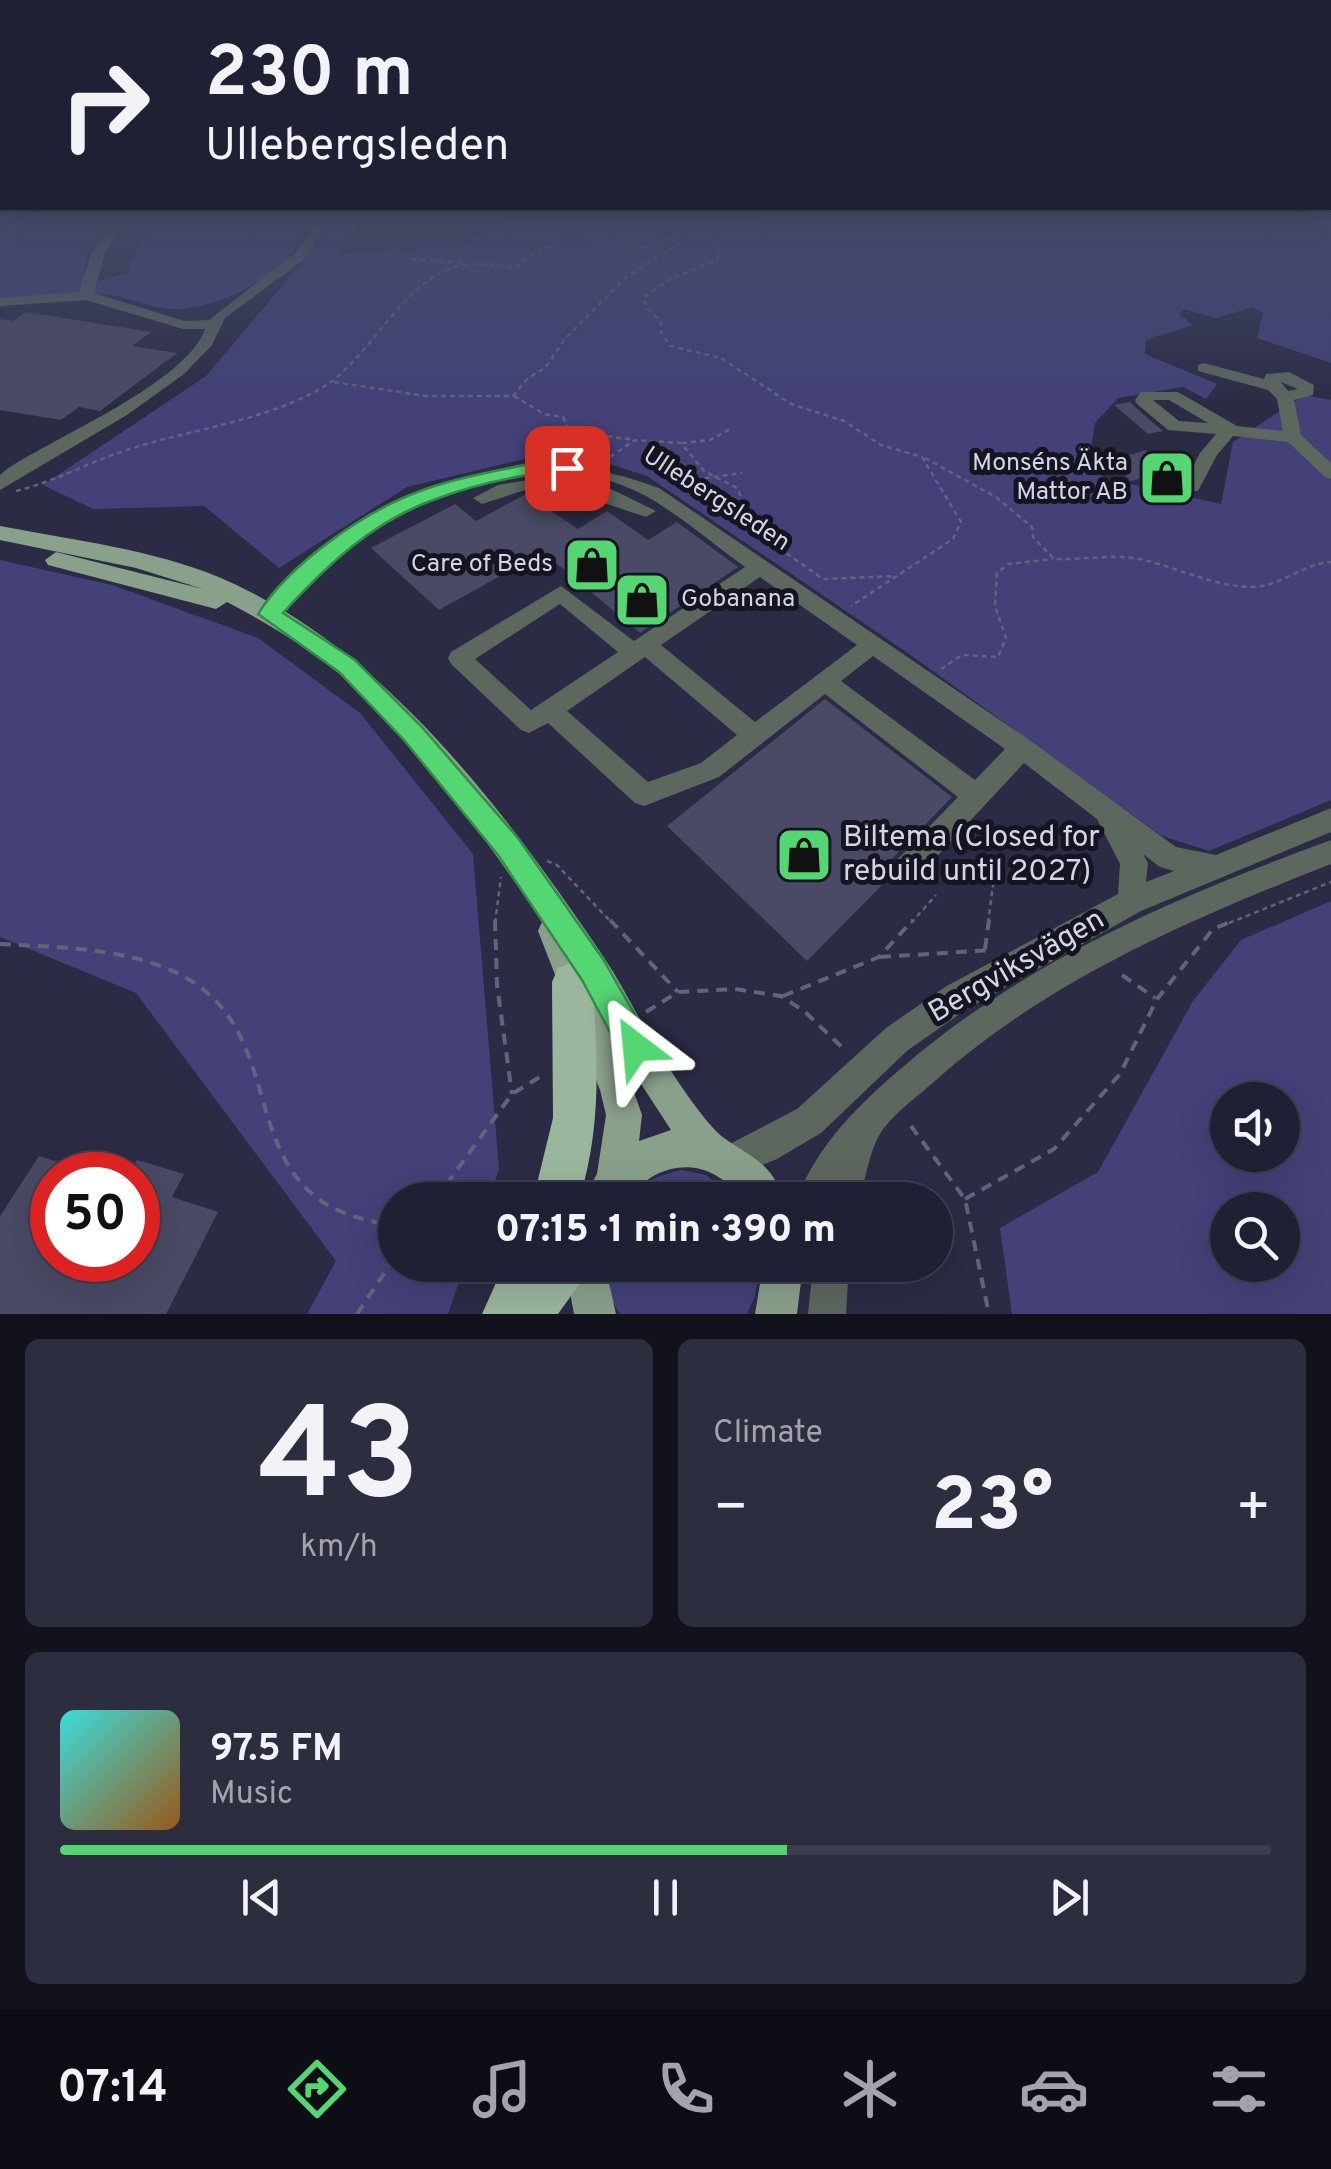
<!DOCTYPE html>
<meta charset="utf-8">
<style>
body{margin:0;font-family:Overpass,sans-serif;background:#2d2d40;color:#f1f3f6;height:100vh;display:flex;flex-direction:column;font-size:38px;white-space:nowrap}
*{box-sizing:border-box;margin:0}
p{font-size:32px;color:#a2a3ac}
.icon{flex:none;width:55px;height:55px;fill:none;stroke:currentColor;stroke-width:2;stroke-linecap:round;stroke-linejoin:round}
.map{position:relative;height:1314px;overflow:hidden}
.panel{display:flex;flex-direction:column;gap:25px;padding:25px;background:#12121d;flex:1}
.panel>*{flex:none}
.hud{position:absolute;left:0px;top:0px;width:1332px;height:210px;box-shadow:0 10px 40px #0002,0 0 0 2px #3d3e4f;background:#202034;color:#f1f3f6;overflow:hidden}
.buttons{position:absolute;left:1210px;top:1082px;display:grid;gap:20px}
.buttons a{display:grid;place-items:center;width:90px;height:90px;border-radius:50%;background:#202034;box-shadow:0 10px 40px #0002,0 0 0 2px #3d3e4f;font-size:50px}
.speed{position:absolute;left:30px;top:1152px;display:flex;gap:20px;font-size:50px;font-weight:700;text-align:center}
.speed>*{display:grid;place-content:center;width:130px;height:130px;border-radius:50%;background:#202034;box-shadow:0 10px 40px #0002,0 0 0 2px #3d3e4f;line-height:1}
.speed .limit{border:15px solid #d22;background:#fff;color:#111}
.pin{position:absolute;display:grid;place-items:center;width:85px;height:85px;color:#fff;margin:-42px;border-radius:20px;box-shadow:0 5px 15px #0006}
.me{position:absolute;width:110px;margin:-55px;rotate:331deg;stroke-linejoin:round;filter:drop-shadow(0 0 8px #0008)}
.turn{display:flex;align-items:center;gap:35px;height:210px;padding:0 40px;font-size:45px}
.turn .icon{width:130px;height:130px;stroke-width:2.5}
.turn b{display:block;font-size:70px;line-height:85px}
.big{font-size:75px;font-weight:800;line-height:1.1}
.panel .widget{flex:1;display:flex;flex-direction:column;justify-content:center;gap:15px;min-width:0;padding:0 35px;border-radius:15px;background:#2d2d40}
.panel .dial{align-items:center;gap:0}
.dial b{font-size:130px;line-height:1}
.song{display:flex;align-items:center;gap:30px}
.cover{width:120px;height:120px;border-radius:15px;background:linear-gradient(135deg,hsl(180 70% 55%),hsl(30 70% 35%))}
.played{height:10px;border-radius:5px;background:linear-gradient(90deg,#54d672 60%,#3d3e4f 60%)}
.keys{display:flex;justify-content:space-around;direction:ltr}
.heat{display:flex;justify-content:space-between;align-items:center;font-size:55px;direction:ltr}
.panel .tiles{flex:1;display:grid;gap:25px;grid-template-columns:1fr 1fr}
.widget:last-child{grid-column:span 2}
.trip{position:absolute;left:378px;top:1182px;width:575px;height:100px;border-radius:50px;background:#202034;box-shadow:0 10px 40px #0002,0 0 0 2px #3d3e4f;font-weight:800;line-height:100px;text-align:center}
.menu{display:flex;height:160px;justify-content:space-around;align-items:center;background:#0d0d15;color:#a2a3ac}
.menu .icon{width:70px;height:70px}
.menu .on{color:#54d672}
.menu b{font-size:45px;color:#f1f3f6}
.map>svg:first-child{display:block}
.green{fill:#434178;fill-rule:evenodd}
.building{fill:#4a4a66}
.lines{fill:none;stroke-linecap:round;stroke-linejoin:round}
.path-far1{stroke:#63637a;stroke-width:2.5;stroke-dasharray:5 4;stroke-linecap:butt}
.path{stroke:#63637a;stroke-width:4;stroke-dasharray:11 8;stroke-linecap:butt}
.minor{fill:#5c675e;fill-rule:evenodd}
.major{fill:#89a08b;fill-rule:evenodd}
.highway{fill:#9ab69d;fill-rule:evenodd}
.route{fill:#54d672;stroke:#378b4a;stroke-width:2.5}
.labels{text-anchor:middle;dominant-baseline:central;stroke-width:10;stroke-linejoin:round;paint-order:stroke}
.poi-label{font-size:25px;fill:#d3d4e5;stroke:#151521;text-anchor:end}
.street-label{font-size:25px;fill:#d3d4e5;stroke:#151521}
.near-poi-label{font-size:30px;fill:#d3d4e5;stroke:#151521;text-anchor:start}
.near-street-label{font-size:30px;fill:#d3d4e5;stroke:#151521}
</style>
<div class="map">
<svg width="1331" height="1314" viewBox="0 0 1331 1314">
<rect width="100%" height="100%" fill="#2b2b45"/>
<path class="green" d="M0 223H309C292 271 225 309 174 309 149 309 124 294 99 294 67 294 32 301 0 307ZM151 228 135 252 128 273 83 285 86 255 106 230Z
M330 223H360L340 254 461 247 475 235 520 223H1331V363L1257 338 1263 313 1253 307 1216 318 1185 309 1179 314 1193 325 1146 340 1145 354 1217 384 1206 399 1183 387 1118 398 1095 423 1088 471 1116 481 1221 504 1233 442 1304 395 1331 400V800L1209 851 1162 836 915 658 647 476 594 459 529 458 407 487 279 568 204 506 93 509 43 485 206 376 328 232Z
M0 560 112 585 258 638 360 713 473 854 499 1169 488 1200H395V1265H465L448 1314H307L336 1261 136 993 0 937Z
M1331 901V1314H1012L1000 1228 1098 1172 1193 1001 1241 940ZM1282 1100V1155H1228V1100ZM1282 1210V1265H1228V1210Z
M682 1170 706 1175 737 1200H627C642 1181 659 1175 682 1170Z
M607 1265H760V1267L755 1296 747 1314H620L612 1301Z"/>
<path class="building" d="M26 312 151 332 132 346 177 353 100 411 79 407 61 420 0 410V319L13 321Z
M1130 402 1135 407 1163 431 1148 434 1114 405Z
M1145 450 1181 481V482L1161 486 1150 476 1131 481 1110 462Z
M526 494 578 529 607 511 648 540 677 522 738 567 640 633 543 552 439 610 371 548 455 504 476 521Z
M825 699 952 797 892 859 888 869 890 877 807 961 667 826Z
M39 1156 90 1172 52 1175V1260H138V1175H128L137 1160 184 1174 172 1197 218 1212 166 1314H0V1216Z"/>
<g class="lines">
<path class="path-far1" d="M1314 223 1331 236
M701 228 711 234 720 252 716 261 670 279 644 297 646 307 661 322V332L670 346 721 358 791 404 844 421 881 445 922 457 961 522 953 539 851 606
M706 229 734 223
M580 235 642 248 693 231
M412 259 465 263
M334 382 425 396H513L528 378 545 368 565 339 624 279 699 230
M514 396 544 414 563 417 569 431 635 440
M682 443 710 440 732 428
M925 458 996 497 1032 527 1033 537 1054 559C1082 560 1111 554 1139 559 1178 567 1210 586 1251 587 1280 587 1302 564 1331 562
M603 462 635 440 681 443 704 471 737 488 759 534 823 579 895 576
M669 483 742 473
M16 491C54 482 87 463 124 451 188 429 260 423 320 389 371 360 404 275 463 265 480 262 498 266 516 267L529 256 579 235 575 223
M941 669 962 655 998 657 1006 638 995 606 997 573 1008 564 1053 559
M547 861 557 865 612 923
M495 923 501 877
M911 923 936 895
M988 923 994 878
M1229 923 1331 882"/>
<path class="path" d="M495 920 497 985 512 1094
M610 920 678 992
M0 944C57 947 129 948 181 975 281 1027 242 1148 323 1202 344 1216 371 1221 395 1227
M985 949 989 920
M880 957 992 950
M1122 975 1155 998
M783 996 879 957 913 920
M646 1012 678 992 735 989 781 996 804 1011 846 1051
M911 1126 965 1199 989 1314
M965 1199 1054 1149 1120 1074 1157 999 1213 929 1235 920
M435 1200 512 1094 543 1075
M357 1314 395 1257"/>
<path class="minor" d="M8 223H24L0 237V228Z
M114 223H127L105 253 94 293 184 321 209 320 296 252 315 223H328L306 258 225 318 212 345 184 374 127 415 0 490V475L7 469C55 437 187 382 205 329H183L86 300 0 306V298L79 292 91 253Z
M1204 363 1264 379 1266 374 1289 372 1314 385 1313 395 1294 400 1301 435 1331 463V479L1325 477 1288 442 1233 436 1217 455 1198 491H1184L1182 487 1200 453 1216 434 1168 430 1137 404 1135 400 1141 392H1178L1237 426 1283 431 1277 399 1268 390 1198 371V365ZM1281 382 1298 389 1288 391ZM1153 400H1169L1208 423 1179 421Z
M524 464C573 463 613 471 659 488L1031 741 1176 847 1216 855 1331 808V832L1141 911 967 1009 908 1050 821 1133 777 1159 732 1178 720 1173 715 1161 720 1149 797 1109 886 1028 945 987 1118 894 1120 864 1097 819 1024 763 915 880 905 884 895 880 891 871 895 862 958 797 825 694 719 777 644 806 635 803 548 723 529 733 521 730 451 664 448 658 451 652 561 586 634 641 745 567C713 544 681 516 646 496 543 440 411 497 328 564 309 579 293 601 277 619H261L258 614 261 609C277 591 292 572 310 557 371 505 446 478 524 464ZM760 577 857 645 755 722 661 645ZM560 604 618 652 531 710 475 659ZM873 656 1005 749 975 780 841 681ZM645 657 737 735 701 763 648 782 567 711ZM1143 854 1160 867 1174 871 1146 882 1148 863Z
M546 477 611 489 656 511 646 517 565 490H525L482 504 473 498 498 485Z
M1331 840V864C1191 919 1048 980 935 1081 918 1096 898 1110 884 1128 870 1145 866 1179 859 1200H796C819 1143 858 1105 904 1066 1028 959 1179 896 1331 840Z
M813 1265H849L846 1314H808Z"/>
<path class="major" d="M0 526C72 540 152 549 221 578 385 649 505 811 603 956 625 989 642 1026 664 1060 676 1079 706 1125 724 1138 754 1159 770 1162 785 1200H742C710 1155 660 1158 626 1200H582L597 1174 606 1115 600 1090 538 931 542 922C489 843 411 733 337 672 304 645 265 622 227 602L216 609 48 565 45 560 56 552 203 589 136 568 0 540ZM619 1050 671 1130 639 1141 642 1115Z
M565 1265H605L616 1314H574Z
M763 1265H803L797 1314H755Z"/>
<path class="highway" d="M572 962 586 968 592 982C598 1057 602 1127 579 1200H533L553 1118 552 982 558 968Z
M504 1265H588L581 1282 558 1314H482Z"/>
</g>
<linearGradient id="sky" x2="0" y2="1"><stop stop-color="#181826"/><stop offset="0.55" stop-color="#444a68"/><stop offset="1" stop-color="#444a68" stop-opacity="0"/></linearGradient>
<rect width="1331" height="407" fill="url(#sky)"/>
<path class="route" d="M543 461 567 462 576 468C566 477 553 471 540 473 507 478 467 487 436 499 374 520 326 566 283 613L355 660 421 726 518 838 603 959 647 1036 651 1047 647 1058 636 1063 624 1058 582 980 498 855 404 740 339 672 258 614C290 563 366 510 423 490 461 476 504 470 543 461Z"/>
<defs>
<g id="shop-square" transform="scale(2.875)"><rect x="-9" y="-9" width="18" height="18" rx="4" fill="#54d672" stroke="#151521"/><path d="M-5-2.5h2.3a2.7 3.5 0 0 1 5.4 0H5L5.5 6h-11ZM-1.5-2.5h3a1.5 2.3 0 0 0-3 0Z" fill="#111"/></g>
</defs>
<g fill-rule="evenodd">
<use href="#shop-square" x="1167" y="478"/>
<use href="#shop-square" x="592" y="565"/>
<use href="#shop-square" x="642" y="600"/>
<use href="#shop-square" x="804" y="855"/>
</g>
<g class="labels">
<g class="poi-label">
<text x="1128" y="464">Monséns Äkta<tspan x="1128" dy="29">Mattor AB</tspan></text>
<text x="553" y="565">Care of Beds</text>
<text x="681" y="600" text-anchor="start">Gobanana</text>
</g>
<g class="street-label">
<text transform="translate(716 500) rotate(33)">Ullebergsleden</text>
</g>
<g class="near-poi-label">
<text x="843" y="838">Biltema (Closed for<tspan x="843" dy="34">rebuild until 2027)</tspan></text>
</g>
<g class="near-street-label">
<text transform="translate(1017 967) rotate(-30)">Bergviksvägen</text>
</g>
</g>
</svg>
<div class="buttons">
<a><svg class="icon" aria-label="sound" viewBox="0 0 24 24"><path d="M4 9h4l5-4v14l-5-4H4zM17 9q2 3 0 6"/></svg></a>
<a><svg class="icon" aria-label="search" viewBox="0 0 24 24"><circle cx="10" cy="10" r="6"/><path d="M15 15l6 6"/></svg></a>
</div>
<div class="speed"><div class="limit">50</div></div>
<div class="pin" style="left:567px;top:468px;background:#d93025"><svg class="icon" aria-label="arrive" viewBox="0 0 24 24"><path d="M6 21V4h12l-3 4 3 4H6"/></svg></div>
<svg class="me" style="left:636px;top:1047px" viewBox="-20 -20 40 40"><path d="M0-17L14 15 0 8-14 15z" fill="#54d672" stroke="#fff" stroke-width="4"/></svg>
<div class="trip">07:15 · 1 min · 390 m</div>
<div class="hud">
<div class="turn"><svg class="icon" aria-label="right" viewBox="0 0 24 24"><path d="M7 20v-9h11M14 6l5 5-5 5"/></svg><div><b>230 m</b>Ullebergsleden</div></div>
</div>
</div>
<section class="panel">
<div class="tiles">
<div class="widget dial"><b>43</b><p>km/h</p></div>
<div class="widget"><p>Climate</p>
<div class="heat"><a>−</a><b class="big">23°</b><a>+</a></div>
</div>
<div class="widget">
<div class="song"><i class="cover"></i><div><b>97.5 FM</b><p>Music</p></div></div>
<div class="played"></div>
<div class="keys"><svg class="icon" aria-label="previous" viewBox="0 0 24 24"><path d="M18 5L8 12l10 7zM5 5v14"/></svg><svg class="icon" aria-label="pause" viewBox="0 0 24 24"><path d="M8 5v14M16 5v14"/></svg><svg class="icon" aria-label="next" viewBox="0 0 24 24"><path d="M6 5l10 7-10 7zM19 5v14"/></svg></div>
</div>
</div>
</section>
<nav class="menu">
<b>07:14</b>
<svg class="icon on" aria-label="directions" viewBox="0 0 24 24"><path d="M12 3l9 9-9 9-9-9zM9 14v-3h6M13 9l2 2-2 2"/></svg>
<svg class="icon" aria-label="music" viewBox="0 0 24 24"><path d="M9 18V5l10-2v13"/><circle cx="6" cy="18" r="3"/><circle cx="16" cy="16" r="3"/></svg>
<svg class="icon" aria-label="phone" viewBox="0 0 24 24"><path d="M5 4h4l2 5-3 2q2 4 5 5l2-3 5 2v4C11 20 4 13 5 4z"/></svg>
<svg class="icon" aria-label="climate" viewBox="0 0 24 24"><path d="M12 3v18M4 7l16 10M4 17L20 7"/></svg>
<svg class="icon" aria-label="car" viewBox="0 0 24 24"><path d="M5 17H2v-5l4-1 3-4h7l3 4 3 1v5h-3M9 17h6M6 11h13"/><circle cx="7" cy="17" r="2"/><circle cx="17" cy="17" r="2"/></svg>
<svg class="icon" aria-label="filters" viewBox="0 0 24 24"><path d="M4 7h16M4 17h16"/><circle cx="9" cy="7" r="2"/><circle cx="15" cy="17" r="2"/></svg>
</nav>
